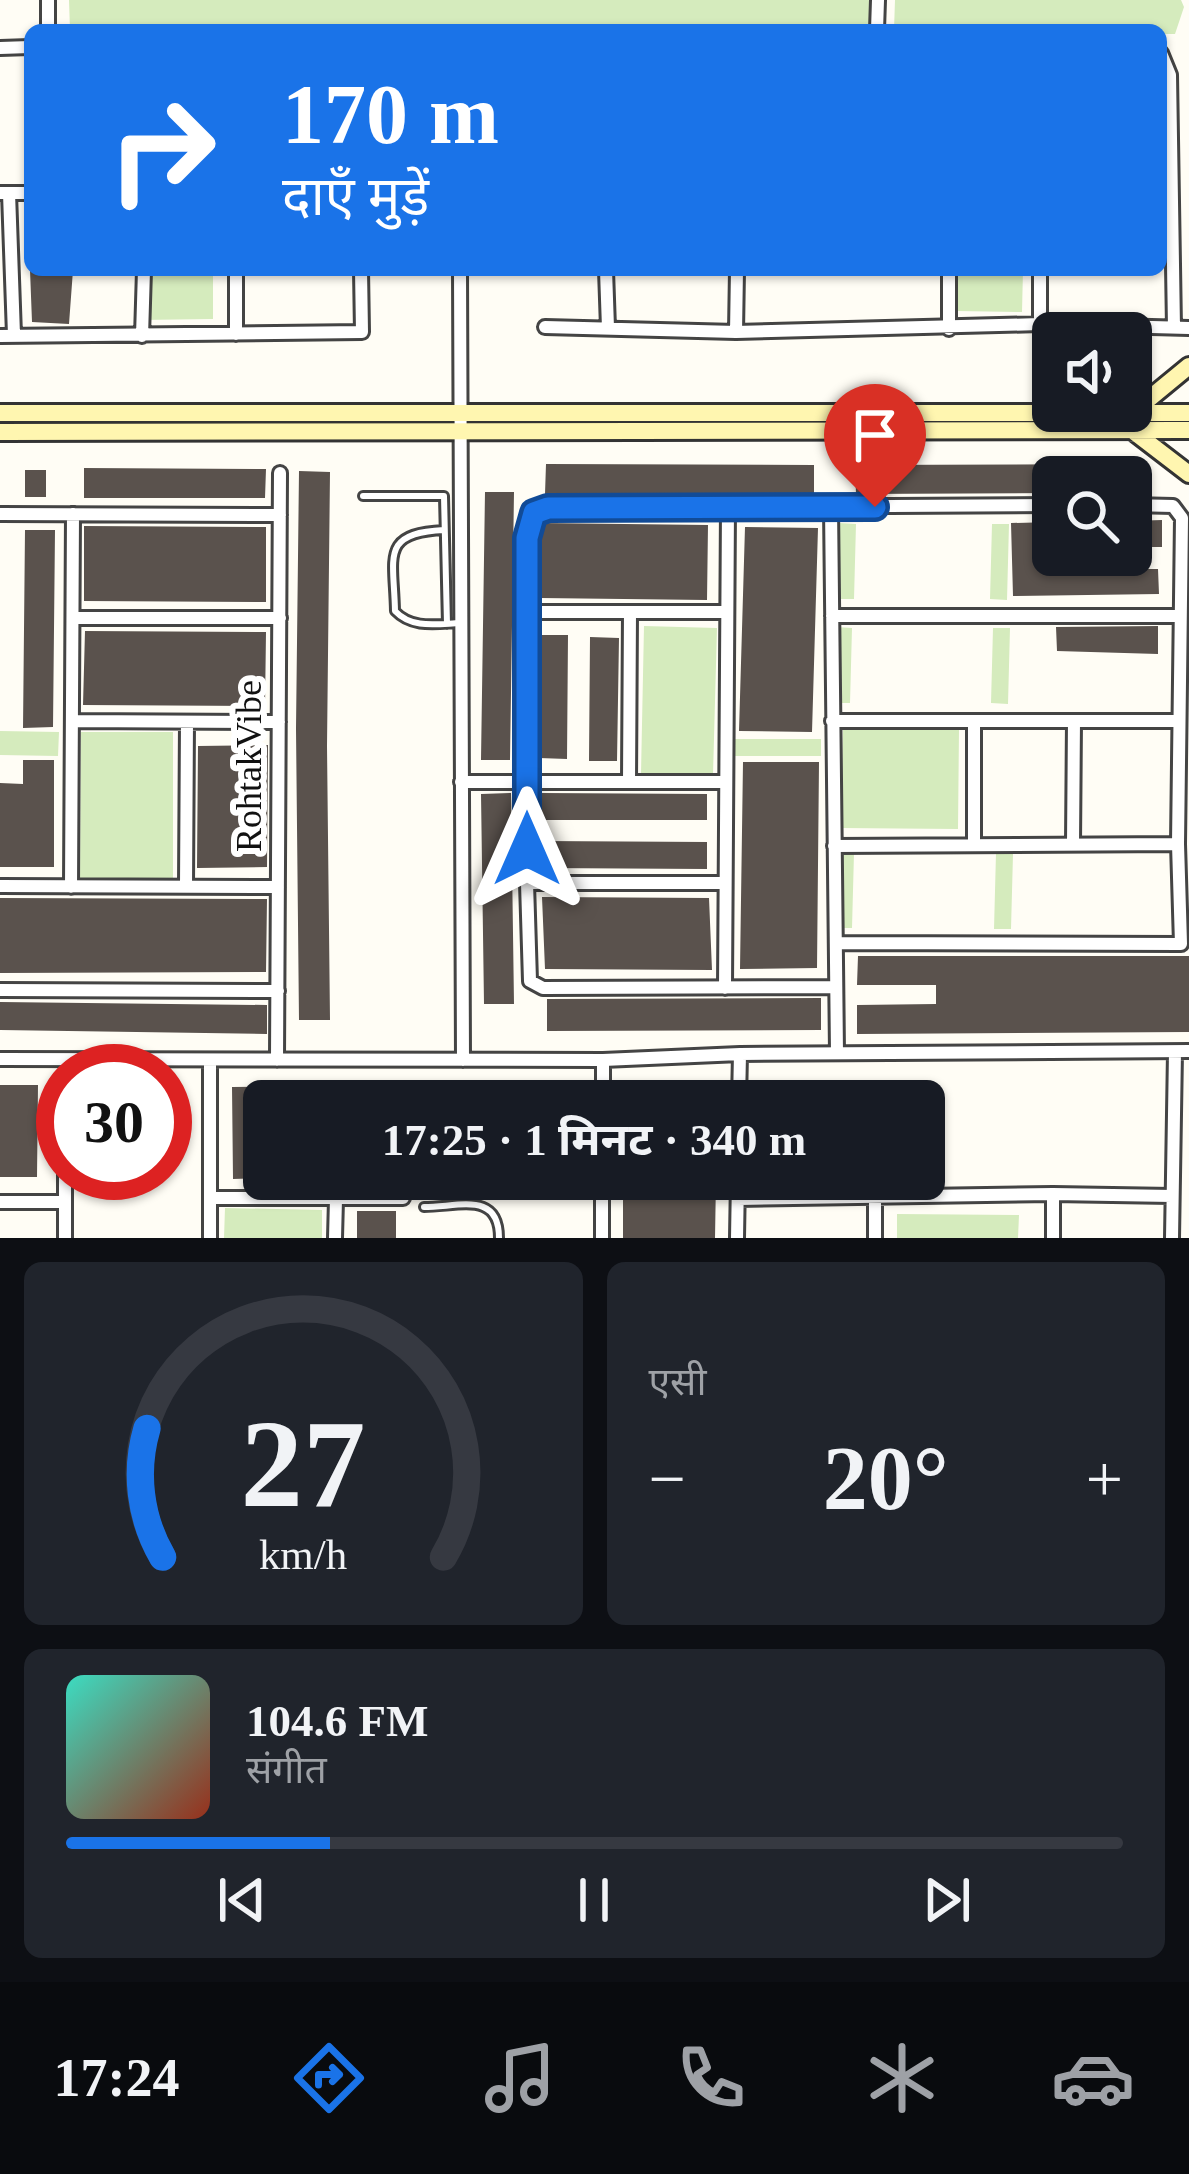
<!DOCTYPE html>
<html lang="hi">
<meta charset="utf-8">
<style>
body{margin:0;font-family:"Times New Roman","Noto Sans Devanagari",serif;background:#20242c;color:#f1f3f6;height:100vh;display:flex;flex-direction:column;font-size:45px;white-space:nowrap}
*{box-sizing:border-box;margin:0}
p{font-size:39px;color:#9ea1a6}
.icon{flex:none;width:66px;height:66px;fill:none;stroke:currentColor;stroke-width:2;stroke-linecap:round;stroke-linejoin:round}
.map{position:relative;height:1238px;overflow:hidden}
.details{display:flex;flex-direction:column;gap:24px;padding:24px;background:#0d0f14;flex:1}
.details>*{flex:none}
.hud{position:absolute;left:24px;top:24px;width:1143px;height:252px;border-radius:18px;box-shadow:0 3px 9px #0004;background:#1a73e8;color:#fff;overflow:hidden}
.tools{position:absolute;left:1032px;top:312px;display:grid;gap:24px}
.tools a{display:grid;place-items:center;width:120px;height:120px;border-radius:18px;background:#171b24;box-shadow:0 3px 9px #0004;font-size:60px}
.speed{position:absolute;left:36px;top:1044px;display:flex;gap:24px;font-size:60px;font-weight:700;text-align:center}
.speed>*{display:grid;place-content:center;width:156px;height:156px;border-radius:50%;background:#171b24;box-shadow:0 3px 9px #0004;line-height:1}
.speed .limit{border:18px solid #d22;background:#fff;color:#111}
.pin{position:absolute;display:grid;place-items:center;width:102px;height:102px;color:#fff;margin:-123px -51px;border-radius:50% 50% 50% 0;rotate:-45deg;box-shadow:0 0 12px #0007}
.pin .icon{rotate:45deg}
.me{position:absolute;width:132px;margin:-66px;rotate:0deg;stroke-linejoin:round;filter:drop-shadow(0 0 9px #0008)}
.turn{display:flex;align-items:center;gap:42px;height:252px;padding:0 60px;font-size:54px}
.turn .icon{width:156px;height:156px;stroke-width:2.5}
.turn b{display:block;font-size:84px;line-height:102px}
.big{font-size:90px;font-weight:700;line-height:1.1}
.details .widget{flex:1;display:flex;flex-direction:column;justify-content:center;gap:18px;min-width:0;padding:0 42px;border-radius:18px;background:#20242c}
.details .dial{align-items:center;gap:0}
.dial svg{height:312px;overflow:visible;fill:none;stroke:#363941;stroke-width:7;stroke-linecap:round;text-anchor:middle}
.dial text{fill:#f1f3f6;stroke:none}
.song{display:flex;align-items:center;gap:36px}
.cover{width:144px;height:144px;border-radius:18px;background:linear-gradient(135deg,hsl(170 70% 55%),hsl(10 70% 35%))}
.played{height:12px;border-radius:6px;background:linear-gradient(90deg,#1a73e8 25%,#363941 25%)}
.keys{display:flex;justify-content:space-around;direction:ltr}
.heat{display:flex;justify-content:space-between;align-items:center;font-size:66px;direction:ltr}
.details .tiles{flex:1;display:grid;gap:24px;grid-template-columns:1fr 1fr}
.widget:last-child{grid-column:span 2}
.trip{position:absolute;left:243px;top:1080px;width:702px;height:120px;border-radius:18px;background:#171b24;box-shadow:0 3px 9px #0004;font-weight:700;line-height:120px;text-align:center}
.menu{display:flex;height:192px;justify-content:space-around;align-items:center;background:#090b0e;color:#9ea1a6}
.menu .icon{width:84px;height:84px}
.menu .on{color:#1a73e8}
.menu b{font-size:54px;color:#f1f3f6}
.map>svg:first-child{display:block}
.green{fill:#d5ebbd}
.building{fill:#5a524d}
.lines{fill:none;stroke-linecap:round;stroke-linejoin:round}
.lane-casing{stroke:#444;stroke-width:12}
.street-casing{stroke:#444;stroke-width:18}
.secondary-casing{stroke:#333;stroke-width:22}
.lane{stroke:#fff;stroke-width:6}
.street{stroke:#fff;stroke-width:12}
.secondary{stroke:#fff6b0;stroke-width:16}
.route-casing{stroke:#114b97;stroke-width:30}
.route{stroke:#1a73e8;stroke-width:21}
.labels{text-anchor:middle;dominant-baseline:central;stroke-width:12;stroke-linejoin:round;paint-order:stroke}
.street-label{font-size:36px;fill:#111;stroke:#fff}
</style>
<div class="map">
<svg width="1189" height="1238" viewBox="0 0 1189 1238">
<rect width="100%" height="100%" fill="#fffdf5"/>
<path class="green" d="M69 0H874V30H70Z
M895 0H1181L1184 7 1175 34H1161V30H894Z
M140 270H213V319L140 320Z
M958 270H1023L1022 312 957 311Z
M839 523 856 524 854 599H837Z
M992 524H1009L1007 600 990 599Z
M644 626 717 628 713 775 641 774Z
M836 627 852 628 850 703H834Z
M993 628H1010L1008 704 991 703Z
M843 728 959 729 958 829 841 828Z
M0 731 59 732 58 756 0 755Z
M81 732H173V878H80Z
M733 739H821V756H733Z
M838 852 854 853 852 928H835Z
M996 853 1013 854 1011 929H994Z
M225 1208 322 1210V1238H224Z
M897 1214 1019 1215 1018 1238H897Z"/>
<path class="building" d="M30 270H73L69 324 32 322Z
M546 464 814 465V496L545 494Z
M1126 464V477H1053V493L856 494 855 465Z
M84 468 266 469 265 498H84Z
M25 470H46V497H25Z
M299 471 330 472 327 746 330 1020H299L296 729Z
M485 492H514L510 760H481Z
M1162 520V547H1131V521Z
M1053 522V566L1138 564 1139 569H1158L1159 594 1013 596 1011 523Z
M541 523 708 525 707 600 540 598Z
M84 526 266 527V602L84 601Z
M745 527 818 528 812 732 739 731Z
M25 530H55L53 727 23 728Z
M1158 626V654L1057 651 1056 627Z
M85 631 266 632 265 706 83 705Z
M540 635H568L567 759 539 758Z
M590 637 619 638 617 761H589Z
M268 745 267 867 197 868 198 746Z
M23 760H54V867H0V783L23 784Z
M743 762H819L817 968 740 969Z
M511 793 514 1004H484L481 794Z
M541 793 707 794V820H541Z
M541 841 707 842V869L541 868Z
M542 897 709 898 712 970 545 969Z
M0 898 267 899 266 972 0 973Z
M858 956H1189V1032L857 1034V1005L936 1004V985H857Z
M821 998V1030L547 1031V999Z
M0 1002 267 1005V1034L0 1030Z
M624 1084 717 1087V1101H623Z
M0 1085H38L37 1177H0Z
M388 1085 389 1101H264V1178L233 1179 232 1087Z
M623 1179H716L715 1238H623Z
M357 1211H396V1238H357Z"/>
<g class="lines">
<g class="lane-casing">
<path id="lane" d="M363 496H444L447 624
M444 530C380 533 394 557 395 611 412 629 436 624 460 623
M424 1207C459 1207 499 1191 499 1238"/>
</g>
<g class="street-casing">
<path id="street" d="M48 0V30
M877 30 878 0
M0 48 30 47
M1161 53 1170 75 1174 328
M0 193H30
M9 193 14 335
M236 270V334
M460 270 463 1060
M606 270 608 328
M949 270V329
M1040 324V270
M545 327 736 332 1040 324 1189 328
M736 332 737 270
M0 336 362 332 361 270
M142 336 144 270
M831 507 837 1053
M0 514 280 515
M528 612H727
M832 616H1179
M73 618H280
M72 721 279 722
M832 721H1179
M461 782H726
M629 782 630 612
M974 844V721
M1073 844 1074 721
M834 846 1178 844
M527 883H725
M0 886 278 887
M71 887 73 514
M186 887 187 722
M837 943 1181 944 1178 844 1182 518 1173 506 1131 505
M836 987 543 988 530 981 527 883 530 520 539 509 548 508 1053 505
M725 988 728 507
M0 990 278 991
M0 1059 603 1060 740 1054 1189 1051
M277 1060 280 473
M603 1101V1060
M739 1101 740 1054
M65 1173V1238
M210 1198H403
M738 1199 1053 1194 1172 1196
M0 1202H65
M210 1238V1060
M335 1238 336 1199
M602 1238V1179
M737 1238 738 1179
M875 1238V1199
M1053 1238V1194
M1172 1238 1175 1052"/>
</g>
<g class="secondary-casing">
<path id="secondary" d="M1133 412 1189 366
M0 413H1189
M1129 428 1189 474
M0 432 1189 430"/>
</g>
<use href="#lane" class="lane"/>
<use href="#street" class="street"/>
<use href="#secondary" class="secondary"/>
</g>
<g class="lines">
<g class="route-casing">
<path id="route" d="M527 849V538L534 513 548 508 875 507"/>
</g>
<use href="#route" class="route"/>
</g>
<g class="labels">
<g class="street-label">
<text transform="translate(249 766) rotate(-90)">RohtakVibe</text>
</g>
</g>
</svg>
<div class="tools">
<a><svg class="icon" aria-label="sound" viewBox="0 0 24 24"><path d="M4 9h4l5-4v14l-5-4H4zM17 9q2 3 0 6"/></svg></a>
<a><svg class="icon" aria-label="search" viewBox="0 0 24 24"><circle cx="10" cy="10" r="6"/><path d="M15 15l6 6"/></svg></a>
</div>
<div class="speed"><div class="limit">30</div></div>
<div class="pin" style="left:875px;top:507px;background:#d93025"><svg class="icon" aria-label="arrive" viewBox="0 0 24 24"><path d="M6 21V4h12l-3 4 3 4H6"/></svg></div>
<svg class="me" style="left:527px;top:849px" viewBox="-20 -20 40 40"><path d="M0-17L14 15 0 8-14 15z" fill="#1a73e8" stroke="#fff" stroke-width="4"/></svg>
<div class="trip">17:25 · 1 मिनट · 340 m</div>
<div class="hud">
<div class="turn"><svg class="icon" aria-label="right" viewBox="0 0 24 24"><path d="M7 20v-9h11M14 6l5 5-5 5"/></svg><div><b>170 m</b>दाएँ मुड़ें</div></div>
</div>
</div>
<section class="details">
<div class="tiles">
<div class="widget dial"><svg viewBox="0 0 100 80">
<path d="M14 69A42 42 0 1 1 86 69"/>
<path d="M14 69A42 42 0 0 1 10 36" stroke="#1a73e8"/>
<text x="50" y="56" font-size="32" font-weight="700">27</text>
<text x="50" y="72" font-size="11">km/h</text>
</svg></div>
<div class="widget"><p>एसी</p>
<div class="heat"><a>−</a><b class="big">20°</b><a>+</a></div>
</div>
<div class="widget">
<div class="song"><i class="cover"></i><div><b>104.6 FM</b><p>संगीत</p></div></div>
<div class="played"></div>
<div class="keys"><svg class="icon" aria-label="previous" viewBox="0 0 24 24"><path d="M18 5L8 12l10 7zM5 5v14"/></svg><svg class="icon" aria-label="pause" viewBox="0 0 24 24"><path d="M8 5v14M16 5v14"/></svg><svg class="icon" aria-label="next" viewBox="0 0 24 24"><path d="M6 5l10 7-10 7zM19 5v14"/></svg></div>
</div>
</div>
</section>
<nav class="menu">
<b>17:24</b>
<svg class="icon on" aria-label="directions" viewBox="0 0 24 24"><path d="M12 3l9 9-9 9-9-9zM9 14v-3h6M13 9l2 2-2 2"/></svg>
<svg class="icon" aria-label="music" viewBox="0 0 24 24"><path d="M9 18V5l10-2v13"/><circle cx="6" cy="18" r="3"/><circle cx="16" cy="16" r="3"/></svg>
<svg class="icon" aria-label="phone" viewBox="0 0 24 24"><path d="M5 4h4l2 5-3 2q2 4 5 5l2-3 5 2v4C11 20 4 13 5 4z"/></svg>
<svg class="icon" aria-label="climate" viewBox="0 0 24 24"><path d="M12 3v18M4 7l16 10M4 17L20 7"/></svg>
<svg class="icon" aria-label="car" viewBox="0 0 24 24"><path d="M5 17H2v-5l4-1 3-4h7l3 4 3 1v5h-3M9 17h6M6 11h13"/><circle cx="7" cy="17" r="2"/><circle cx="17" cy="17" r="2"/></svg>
</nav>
